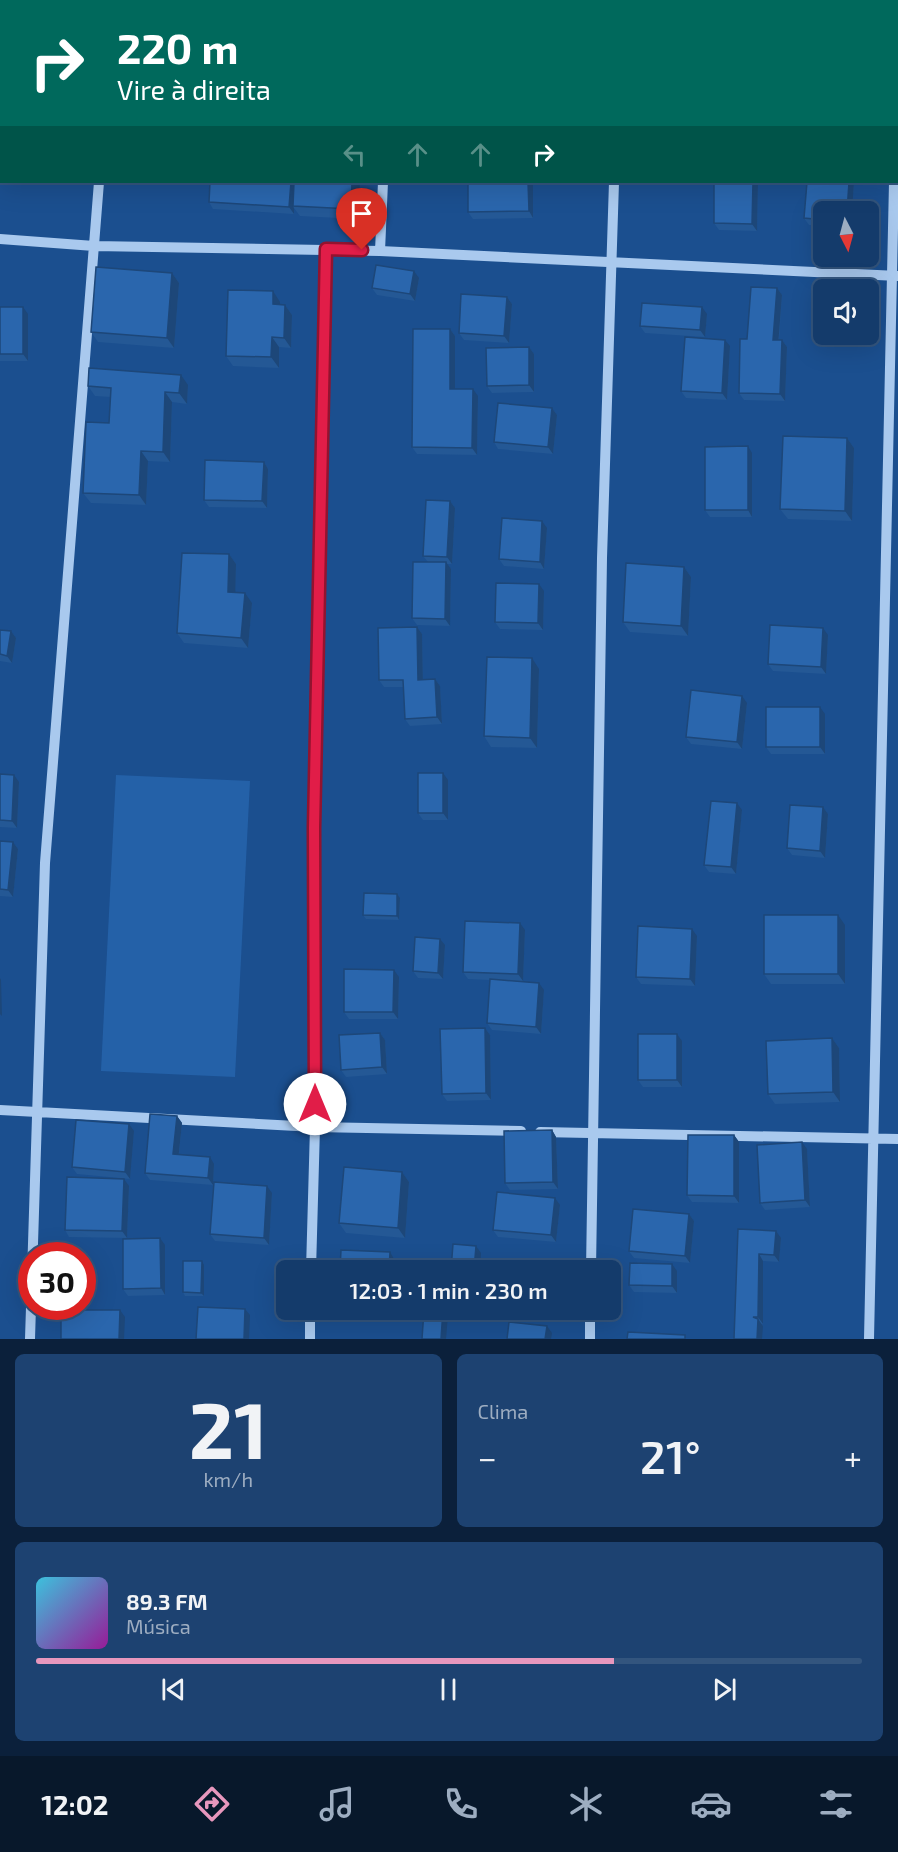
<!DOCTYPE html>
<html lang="pt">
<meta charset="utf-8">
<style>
body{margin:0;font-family:"Exo 2",sans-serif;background:#1d4271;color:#f1f3f6;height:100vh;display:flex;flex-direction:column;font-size:22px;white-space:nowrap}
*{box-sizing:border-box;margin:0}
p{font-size:20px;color:#9dadc1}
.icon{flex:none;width:33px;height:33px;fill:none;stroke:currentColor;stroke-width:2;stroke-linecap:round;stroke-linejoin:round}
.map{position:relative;height:1339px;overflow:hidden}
.drawer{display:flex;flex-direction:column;gap:15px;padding:15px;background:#0b203b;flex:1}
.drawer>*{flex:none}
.hud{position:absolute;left:0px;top:0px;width:898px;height:183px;box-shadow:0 6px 24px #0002,0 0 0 2px #33557e;background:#00695c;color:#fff;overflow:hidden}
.needle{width:39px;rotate:174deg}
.controls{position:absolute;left:813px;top:201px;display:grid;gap:12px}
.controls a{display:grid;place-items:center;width:66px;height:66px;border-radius:9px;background:#143b6b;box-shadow:0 6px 24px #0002,0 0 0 2px #33557e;font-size:30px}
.speed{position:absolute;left:18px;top:1242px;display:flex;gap:12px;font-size:30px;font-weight:700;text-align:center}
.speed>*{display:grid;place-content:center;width:78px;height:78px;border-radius:50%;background:#143b6b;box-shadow:0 6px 24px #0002,0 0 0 2px #33557e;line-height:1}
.speed .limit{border:9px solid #d22;background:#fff;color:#111}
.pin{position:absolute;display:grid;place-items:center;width:51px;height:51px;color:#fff;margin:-62px -26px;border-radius:50% 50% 50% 0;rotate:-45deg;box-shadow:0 0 6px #0007}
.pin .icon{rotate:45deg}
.me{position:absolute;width:66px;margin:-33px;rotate:0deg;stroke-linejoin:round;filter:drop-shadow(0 0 4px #0008)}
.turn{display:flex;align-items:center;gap:21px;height:126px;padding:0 18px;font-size:27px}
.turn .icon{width:78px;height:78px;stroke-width:2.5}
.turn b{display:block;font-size:42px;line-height:51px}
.lanes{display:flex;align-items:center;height:57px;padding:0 18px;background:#0003;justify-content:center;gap:30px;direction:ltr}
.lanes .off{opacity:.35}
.big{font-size:45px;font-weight:600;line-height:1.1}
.drawer .widget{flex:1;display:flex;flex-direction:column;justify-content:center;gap:9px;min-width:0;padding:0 21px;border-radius:9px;background:#1d4271}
.drawer .dial{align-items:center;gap:0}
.dial b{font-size:78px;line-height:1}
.song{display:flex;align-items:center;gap:18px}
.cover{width:72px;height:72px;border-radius:9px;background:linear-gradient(135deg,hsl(190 70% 55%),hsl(300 70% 35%))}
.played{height:6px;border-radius:3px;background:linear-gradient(90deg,#e797bd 70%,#33557e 70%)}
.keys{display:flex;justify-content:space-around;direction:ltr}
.heat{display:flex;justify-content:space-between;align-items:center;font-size:33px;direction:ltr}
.drawer .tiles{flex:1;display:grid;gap:15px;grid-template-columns:1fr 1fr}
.widget:last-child{grid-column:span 2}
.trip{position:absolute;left:276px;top:1260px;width:345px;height:60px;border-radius:9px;background:#143b6b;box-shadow:0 6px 24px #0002,0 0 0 2px #33557e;font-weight:600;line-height:60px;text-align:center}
.dock{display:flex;height:96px;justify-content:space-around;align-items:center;background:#08182b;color:#9dadc1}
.dock .icon{width:42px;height:42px}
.dock .active{color:#e797bd}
.dock b{font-size:27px;color:#f1f3f6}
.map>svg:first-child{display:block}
.green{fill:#2461a8}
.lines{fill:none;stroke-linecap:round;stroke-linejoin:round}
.minor{stroke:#a9c9ee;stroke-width:10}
.wall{fill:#245895}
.shaded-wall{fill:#1d4779}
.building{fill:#2a66ad;stroke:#1d4779;stroke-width:1.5}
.route-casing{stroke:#92132f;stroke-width:15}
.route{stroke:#e11d48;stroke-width:10}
</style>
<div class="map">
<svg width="898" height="1339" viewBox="0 0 898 1339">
<rect width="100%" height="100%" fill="#1b4f8f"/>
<path class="green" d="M116 775 250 781 235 1077 101 1071Z"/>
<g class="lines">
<path class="minor" d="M113 2V0
M391 2V0
M624 2V0
M897 115 898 90
M0 239 94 246 380 251 898 276
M380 251 383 182
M0 1110 315 1127 521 1131
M540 1132 898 1139
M311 1270 315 1127 314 828 326 249
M591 1270 602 558 614 182
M30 1339 45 863 99 182
M310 1339V1310
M590 1339V1310
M869 1339 894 182"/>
</g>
<path class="wall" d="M210 182H360L358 219 300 216 294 208V214L213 209 209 202Z
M468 182H533V218L473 219 468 212Z
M714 182H758L757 231 719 230 714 223Z
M807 182H854L852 212H824V226L809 225 804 218Z
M172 273 179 283 174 348 98 342 91 332Z
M419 278 415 301 377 295 372 288Z
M777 288 782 295 779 340H782L787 347 785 401 744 400 739 393 747 339Z
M507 297 512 304 509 343 464 340 459 333Z
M280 302V304L285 305 292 315 291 348 279 347V368L233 366 226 356Z
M0 307 28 314V361H0Z
M707 314 705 337 645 333 640 326Z
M450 329 455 336V389L478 396 477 455 417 454 412 447Z
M730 346 727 400 686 398 681 391Z
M529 347 534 354V392L492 393 487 386Z
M188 385 187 404 172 402 170 462 148 461 146 505 91 503 83 493 109 423 111 397 95 396 88 386Z
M552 408 557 415 553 454 498 449 494 442Z
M847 438 854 448 852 521 788 519 780 509Z
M752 453V517H710L705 510Z
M264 462 268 469 267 508 209 507 204 500Z
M450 501 455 508 452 564H447L451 569 450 626 417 625 412 618 428 562 423 556Z
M547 528 544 569 504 566 499 559Z
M229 554 236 564 235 592 252 603 248 648 184 643 177 633Z
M684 567 691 577 688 636 630 632 623 622Z
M544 591 543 630 500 629 495 622Z
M417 627 422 634 423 679H435L440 686 442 724 410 726 405 719 404 687H384L379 680Z
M0 630 11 631 16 638 12 663 0 661Z
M828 635 826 674 773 671 768 664Z
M539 669 537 748 491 747 484 736Z
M747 703 742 749 691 744 686 737Z
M825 714V754H771L766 747Z
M0 774 19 782 17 828 0 827Z
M448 780V820H423L418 813Z
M823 807 828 814 825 858 792 855 787 848Z
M742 810 736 874 709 872 704 865Z
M0 841 13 842 18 849 13 897 0 896Z
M400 898 399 920 366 919 363 915Z
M845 925V984H771L764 974Z
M525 930 523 981H509L544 990 541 1034 492 1030 487 1023 490 980 468 979 463 972Z
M697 936 695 986 641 984 636 977Z
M445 945 443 979 418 978 413 971Z
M399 977 398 1019H349L344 1012Z
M485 1028 490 1035 491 1100 447 1101 442 1094Z
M380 1033 385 1040 387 1074 346 1077 341 1070Z
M832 1038 839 1048 840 1102 775 1104 768 1094Z
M682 1041V1087H643L638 1080Z
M177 1116 182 1123 179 1154 214 1164 213 1185 150 1180 145 1173Z
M552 1130 556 1137 558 1189 510 1190 505 1183Z
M134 1131 130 1179 77 1174 72 1167Z
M734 1135 739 1142V1203L692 1202 687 1195Z
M807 1149 810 1207 765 1210 760 1203Z
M402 1172 409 1182 405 1238 346 1233 339 1223Z
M129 1186 127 1238 69 1237 65 1230Z
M272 1193 269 1245 215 1241 210 1234Z
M560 1205 556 1242 498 1237 493 1230Z
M689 1214 694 1221 690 1263 634 1258 629 1251Z
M738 1229 781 1238 779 1262 763 1261V1324H762L763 1326 734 1339Z
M165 1245V1295L128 1296 123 1289Z
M204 1265V1296H185L183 1292Z
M677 1271V1293L634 1292 629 1285Z"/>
<path class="shaded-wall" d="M723 0H731V2H723Z
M291 182H296L293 206 294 208V214L289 207Z
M352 182H360L358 219 351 209Z
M528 182H533V218L529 211Z
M753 182H758L757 231 752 224Z
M849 182H854L852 212H847Z
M414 271 419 278 415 301 410 294Z
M172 273 179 283 174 348 167 338Z
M777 288 782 295 778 346 773 340Z
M273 291 280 302V314L273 304Z
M507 297 512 304 509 343 504 336Z
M285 305 292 315 291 348 284 338Z
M23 307 28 314V361L23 354Z
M702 307 707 314 705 337 700 330Z
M450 329 455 336V396L450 389Z
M272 337 279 347V368L271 357Z
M725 340 730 346 727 400 722 393Z
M782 340 787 347 785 401 780 394Z
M529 347 534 354V392L529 385Z
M181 375 188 385 187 404 179 393Z
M473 389 478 396 477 455 472 448Z
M165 392 172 402 170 462 163 452Z
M552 408 557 415 553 454 548 447Z
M847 438 854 448 852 521 845 511Z
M748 446 752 453V517L748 510Z
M141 451 148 461 146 505 139 495Z
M264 462 268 469 267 508 262 501Z
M450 501 455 508 452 564 447 557Z
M542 521 547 528 544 569 540 562Z
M229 554 236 564 235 602 228 592Z
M446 562 451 569 450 626 445 619Z
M684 567 691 577 688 636 681 626Z
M539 584 544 591 543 630 538 623Z
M245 593 252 603 248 648 241 638Z
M417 627 422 634 423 686 418 680Z
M823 628 828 635 826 674 821 667Z
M11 631 16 638 12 663 7 656Z
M532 658 539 669 537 748 530 738Z
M435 679 440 686 442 724 437 717Z
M742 696 747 703 742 749 737 742Z
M820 707 825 714V754L820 747Z
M443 773 448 780V820L443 813Z
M14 775 19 782 17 828 12 821Z
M737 803 742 810 736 874 731 867Z
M823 807 828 814 825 858 820 851Z
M13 842 18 849 13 897 8 890Z
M397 894 400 898 399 920 397 916Z
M838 915 845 925V984L838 974Z
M520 923 525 930 523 981 518 974Z
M692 929 697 936 695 986 690 979Z
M440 939 445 945 443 979 438 973Z
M394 970 399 977 398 1019 393 1012Z
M0 978 1 980 2 1016 0 1014Z
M539 983 544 990 541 1034 536 1027Z
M485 1028 490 1035 491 1100 486 1093Z
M380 1033 385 1040 387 1074 382 1067Z
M677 1034 682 1041V1087L677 1080Z
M832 1038 839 1048 840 1102 833 1092Z
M177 1116 182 1123 178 1161 173 1154Z
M129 1124 134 1131 130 1179 125 1172Z
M552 1130 556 1137 558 1189 553 1182Z
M734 1135 739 1142V1203L734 1196Z
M802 1142 807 1149 810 1207 805 1200Z
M210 1157 214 1164 213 1185 208 1178Z
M402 1172 409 1182 405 1238 398 1228Z
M124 1179 129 1186 127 1238 122 1231Z
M267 1186 272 1193 269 1245 264 1238Z
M555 1198 560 1205 556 1242 551 1235Z
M689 1214 694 1221 690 1263 685 1256Z
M776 1231 781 1238 779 1262 774 1255Z
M160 1238 165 1245V1295L161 1288Z
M476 1246 481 1253 480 1270H474Z
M390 1252 394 1259V1270H389Z
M759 1254 763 1261V1324L758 1317Z
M202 1261 204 1265V1296L201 1293Z
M672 1264 677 1271V1293L672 1286Z
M245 1309 250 1315 249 1339H244Z
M120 1310 125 1317 124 1339H119Z
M443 1310 448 1315 446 1339H441Z
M758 1319 763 1326 762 1339H757Z
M547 1326 552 1333 551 1339H545Z"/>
<path class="building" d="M0 0H3V2H2L1 14Z
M148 0H200V2H148Z
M326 0H351V2H326Z
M494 0H534V2H494Z
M661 0H723V2H660Z
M2 10V45L1 11Z
M1 75H2V121H1Z
M210 182H291L289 207 209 202Z
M294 182H352L351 209 293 206Z
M468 182H528L529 211 468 212Z
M714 182H753L752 224 714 223Z
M807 182H849L847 212H824V220L804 218Z
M376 265 414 271 410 294 372 288Z
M96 267 172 273 167 338 91 332Z
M751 287 777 288 773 340H782L780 394 739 393 740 339H747Z
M228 290 273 291V304L285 305 284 338 272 337 271 357 226 356Z
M461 294 507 297 504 336 459 333Z
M642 303 702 307 700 330 640 326Z
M0 307H23V354H0Z
M413 329H450V389H473L472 448 412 447Z
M685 337 725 340 722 393 681 391Z
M529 347V385L487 386 486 348Z
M89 368 181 375 179 393 165 392 163 452 141 451 139 495 83 493 86 422 109 423 111 388 88 386Z
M498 403 552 408 548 447 494 442Z
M783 436 847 438 845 511 780 509Z
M748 446V510H705V447Z
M205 460 264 462 262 501 204 500Z
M426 500 450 501 447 557 423 556Z
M502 518 542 521 540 562 499 559Z
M182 553 229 554 228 592 245 593 241 638 177 633Z
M413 562H446L445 619 412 618Z
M626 563 684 567 681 626 623 622Z
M496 583 539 584 538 623 495 622Z
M770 625 823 628 821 667 768 664Z
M417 627 418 680 435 679 437 717 405 719 403 680H379L378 628Z
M0 630 11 631 7 656 0 654Z
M487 657 532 658 530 738 484 736Z
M691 690 742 696 737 742 686 737Z
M766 707H820V747H766Z
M418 773H443V813H418Z
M0 774 14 775 12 821 0 820Z
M711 801 737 803 731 867 704 865Z
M790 805 823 807 820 851 787 848Z
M0 841 13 842 8 890 0 889Z
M364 893 397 894V916L363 915Z
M764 915H838V974H764Z
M465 921 520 923 518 974 463 972Z
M638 926 692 929 690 979 636 977Z
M415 937 440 939 438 973 413 971Z
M344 969 394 970 393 1012H344Z
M490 979 539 983 536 1027 487 1023Z
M485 1028 486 1093 442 1094 440 1029Z
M380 1033 382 1067 341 1070 339 1035Z
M638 1034H677V1080H638Z
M832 1038 833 1092 768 1094 766 1041Z
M150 1114 177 1116 173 1154 210 1157 208 1178 145 1173Z
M76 1120 129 1124 125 1172 72 1167Z
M552 1130 553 1182 505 1183 504 1131Z
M688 1135H734V1196L687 1195Z
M802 1142 805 1200 760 1203 757 1145Z
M344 1167 402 1172 398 1228 339 1223Z
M67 1177 124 1179 122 1231 65 1230Z
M214 1182 267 1186 264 1238 210 1234Z
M497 1192 555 1198 551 1235 493 1230Z
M633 1209 689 1214 685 1256 629 1251Z
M738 1229 776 1231 774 1255 759 1254 758 1317H753L758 1319 757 1339H734Z
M160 1238 161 1288 123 1289V1239Z
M453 1244 476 1246 474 1270H451Z
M341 1250 390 1252 389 1270H340Z
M183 1261H202L201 1293 183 1292Z
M630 1263 672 1264V1286L629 1285Z
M198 1307 245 1309 244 1339H196Z
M61 1310H120L119 1339H61Z
M424 1310H443L441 1339H422Z
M509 1322 547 1326 545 1339H507Z
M628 1332 685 1335V1339H627Z"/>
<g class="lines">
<g class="route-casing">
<path id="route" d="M315 1104 314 828 326 249 362 250"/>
</g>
<use href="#route" class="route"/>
</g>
</svg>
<div class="controls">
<a><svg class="needle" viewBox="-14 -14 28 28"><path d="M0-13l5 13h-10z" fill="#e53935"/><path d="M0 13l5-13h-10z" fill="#9dadc1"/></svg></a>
<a><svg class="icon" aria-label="sound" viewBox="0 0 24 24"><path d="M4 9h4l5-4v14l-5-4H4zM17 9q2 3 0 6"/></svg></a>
</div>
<div class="speed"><div class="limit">30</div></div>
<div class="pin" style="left:362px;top:250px;background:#d93025"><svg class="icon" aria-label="arrive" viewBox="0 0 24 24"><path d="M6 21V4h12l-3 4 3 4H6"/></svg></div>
<svg class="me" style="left:315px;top:1104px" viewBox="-20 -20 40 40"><circle r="19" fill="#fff"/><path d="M0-13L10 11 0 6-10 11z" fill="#e11d48"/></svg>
<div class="trip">12:03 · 1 min · 230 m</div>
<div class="hud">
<div class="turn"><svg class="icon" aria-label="right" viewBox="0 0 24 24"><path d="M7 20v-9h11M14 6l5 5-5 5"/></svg><div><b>220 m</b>Vire à direita</div></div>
<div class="lanes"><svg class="icon off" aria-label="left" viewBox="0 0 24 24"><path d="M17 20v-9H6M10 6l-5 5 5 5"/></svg><svg class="icon off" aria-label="ahead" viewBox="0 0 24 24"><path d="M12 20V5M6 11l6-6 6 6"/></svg><svg class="icon off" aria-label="ahead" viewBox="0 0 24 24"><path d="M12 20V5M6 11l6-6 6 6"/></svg><svg class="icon" aria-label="right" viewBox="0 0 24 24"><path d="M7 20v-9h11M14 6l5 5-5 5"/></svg></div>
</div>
</div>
<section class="drawer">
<div class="tiles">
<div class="widget dial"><b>21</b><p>km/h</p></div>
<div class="widget"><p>Clima</p>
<div class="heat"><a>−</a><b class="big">21°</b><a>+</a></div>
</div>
<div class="widget">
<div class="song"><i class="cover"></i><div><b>89.3 FM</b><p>Música</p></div></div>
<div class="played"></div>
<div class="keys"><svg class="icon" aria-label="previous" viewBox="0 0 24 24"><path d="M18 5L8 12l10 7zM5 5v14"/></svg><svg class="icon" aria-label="pause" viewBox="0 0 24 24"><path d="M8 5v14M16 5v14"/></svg><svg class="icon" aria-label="next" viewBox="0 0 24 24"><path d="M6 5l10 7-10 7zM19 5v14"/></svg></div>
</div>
</div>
</section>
<nav class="dock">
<b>12:02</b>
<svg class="icon active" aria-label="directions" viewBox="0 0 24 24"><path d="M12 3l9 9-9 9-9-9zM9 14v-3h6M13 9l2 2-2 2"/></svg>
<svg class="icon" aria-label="music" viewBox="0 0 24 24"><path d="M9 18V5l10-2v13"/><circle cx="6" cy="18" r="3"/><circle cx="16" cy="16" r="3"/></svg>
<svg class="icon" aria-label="phone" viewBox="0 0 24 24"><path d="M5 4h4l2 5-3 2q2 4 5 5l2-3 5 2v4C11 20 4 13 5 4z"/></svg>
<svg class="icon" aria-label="climate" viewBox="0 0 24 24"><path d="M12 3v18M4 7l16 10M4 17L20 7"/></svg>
<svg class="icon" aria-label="car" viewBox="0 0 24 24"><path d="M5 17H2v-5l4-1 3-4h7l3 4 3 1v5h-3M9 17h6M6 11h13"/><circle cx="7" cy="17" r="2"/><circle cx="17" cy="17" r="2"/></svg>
<svg class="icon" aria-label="filters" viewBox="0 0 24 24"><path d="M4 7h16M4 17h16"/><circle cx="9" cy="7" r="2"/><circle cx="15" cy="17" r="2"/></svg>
</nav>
